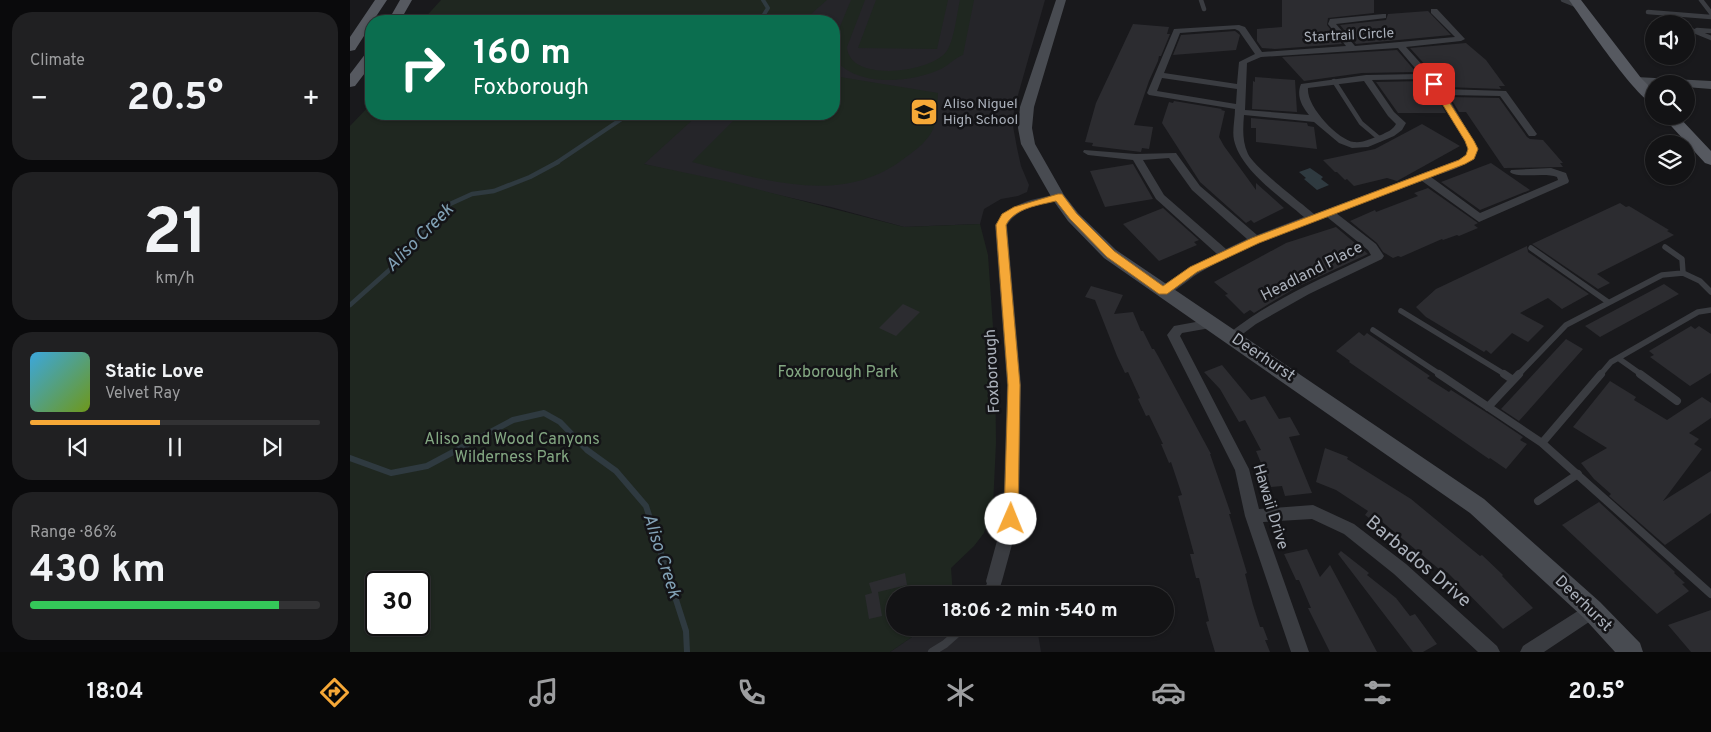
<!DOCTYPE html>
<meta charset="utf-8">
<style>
body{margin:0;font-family:Overpass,sans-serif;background:#202022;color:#f1f3f6;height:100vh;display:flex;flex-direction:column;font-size:19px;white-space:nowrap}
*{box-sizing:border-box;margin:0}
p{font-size:16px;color:#9d9ea0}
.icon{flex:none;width:28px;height:28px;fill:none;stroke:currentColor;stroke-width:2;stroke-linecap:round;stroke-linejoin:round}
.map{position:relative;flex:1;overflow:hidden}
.details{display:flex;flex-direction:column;gap:12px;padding:12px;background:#0a0a0c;width:350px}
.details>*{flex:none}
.banner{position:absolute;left:15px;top:15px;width:475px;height:105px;border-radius:20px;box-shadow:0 1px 4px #0004,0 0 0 1px #323234;background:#0b6e4f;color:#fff;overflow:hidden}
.fabs{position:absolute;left:1295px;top:15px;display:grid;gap:10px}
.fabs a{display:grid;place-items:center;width:50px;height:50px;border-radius:50%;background:#131315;box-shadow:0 1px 4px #0004,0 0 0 1px #323234;font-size:25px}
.speed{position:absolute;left:15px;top:571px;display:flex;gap:10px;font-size:25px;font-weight:700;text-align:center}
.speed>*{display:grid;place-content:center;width:65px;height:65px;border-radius:50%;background:#131315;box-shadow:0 1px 4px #0004,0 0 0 1px #323234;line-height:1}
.speed .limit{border:2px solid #111;border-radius:8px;background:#fff;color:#111}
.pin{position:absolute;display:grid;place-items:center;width:42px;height:42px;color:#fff;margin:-21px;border-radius:10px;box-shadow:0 2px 8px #0006}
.me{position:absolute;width:55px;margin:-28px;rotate:1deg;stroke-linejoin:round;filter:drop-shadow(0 0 4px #0008)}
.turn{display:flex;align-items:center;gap:18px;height:105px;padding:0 25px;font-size:22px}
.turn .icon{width:65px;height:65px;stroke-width:2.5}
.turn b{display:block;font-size:35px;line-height:42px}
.big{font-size:38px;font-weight:700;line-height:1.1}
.details .card{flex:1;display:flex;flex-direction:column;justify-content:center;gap:8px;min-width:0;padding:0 18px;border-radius:20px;background:#202022}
.details .dial{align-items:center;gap:0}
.dial b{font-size:65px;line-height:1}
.song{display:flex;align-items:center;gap:15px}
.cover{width:60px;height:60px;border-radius:8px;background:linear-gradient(135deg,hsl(200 70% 55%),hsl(80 70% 35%))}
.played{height:5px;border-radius:2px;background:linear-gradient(90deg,#f6a837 45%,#323234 45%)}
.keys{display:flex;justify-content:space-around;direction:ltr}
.heat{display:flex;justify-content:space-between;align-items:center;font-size:28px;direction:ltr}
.charge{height:8px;border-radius:4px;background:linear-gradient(90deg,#34c759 86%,#323234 0)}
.trip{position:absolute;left:536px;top:586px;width:288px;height:50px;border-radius:25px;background:#131315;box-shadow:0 1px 4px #0004,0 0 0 1px #323234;font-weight:700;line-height:50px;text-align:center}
.tab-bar{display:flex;height:80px;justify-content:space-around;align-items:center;background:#080808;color:#9d9ea0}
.tab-bar .icon{width:35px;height:35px}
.tab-bar .selected{color:#f6a837}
.tab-bar b{font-size:22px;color:#f1f3f6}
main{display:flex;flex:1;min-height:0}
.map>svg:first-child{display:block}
.built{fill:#252529}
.green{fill:#1f2720;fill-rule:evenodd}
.water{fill:#2f3a40}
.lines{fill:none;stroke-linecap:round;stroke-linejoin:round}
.stream-far2{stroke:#2f3a40;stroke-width:4}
.stream-far1{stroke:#2f3a40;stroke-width:4.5}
.stream{stroke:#2f3a40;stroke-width:6}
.building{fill:#2c2c30}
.lane-far2{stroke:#3a3c41;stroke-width:4.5}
.lane-far1{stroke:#3a3c41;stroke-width:5.5}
.lane{stroke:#3a3c41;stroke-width:8}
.street{fill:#3a3c41;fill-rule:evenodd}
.secondary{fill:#484b51;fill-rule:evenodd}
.primary{fill:#565960;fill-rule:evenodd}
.route{fill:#f6a837;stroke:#a06d24}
.labels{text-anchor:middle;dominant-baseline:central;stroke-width:5;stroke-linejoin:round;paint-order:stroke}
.far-street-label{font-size:14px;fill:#abb1bb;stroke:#141417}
.far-poi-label{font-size:14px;fill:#abb1bb;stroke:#141417;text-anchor:start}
.street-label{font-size:16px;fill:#abb1bb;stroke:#141417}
.park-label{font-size:16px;fill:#83a782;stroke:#141417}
.water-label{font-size:18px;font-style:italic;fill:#82a2b7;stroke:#141417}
.near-street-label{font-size:19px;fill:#abb1bb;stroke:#141417}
</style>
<main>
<section class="details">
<div class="card"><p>Climate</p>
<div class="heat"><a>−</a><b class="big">20.5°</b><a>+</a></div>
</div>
<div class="card dial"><b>21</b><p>km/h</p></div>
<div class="card">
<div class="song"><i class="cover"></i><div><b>Static Love</b><p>Velvet Ray</p></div></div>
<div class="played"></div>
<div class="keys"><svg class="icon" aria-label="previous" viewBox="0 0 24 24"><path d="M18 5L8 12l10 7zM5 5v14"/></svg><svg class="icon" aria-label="pause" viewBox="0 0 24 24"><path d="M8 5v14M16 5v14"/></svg><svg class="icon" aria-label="next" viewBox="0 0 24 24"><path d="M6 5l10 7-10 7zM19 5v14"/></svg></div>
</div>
<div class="card"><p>Range · 86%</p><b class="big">430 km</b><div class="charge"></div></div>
</section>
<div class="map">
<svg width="1361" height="652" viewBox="0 0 1361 652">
<rect width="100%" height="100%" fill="#19191c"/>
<path class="built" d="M474 0H695L664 109 663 126 667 148 671 166 679 185 677 192 668 196 651 199 634 209 630 224 554 227 481 207 293 164 348 114H484V21H450Z
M575 628H687L691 652H540Z"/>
<path class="green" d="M91 0H477L453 21H72Z
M501 0H515L497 47C499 83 580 73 596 52 604 42 607 13 610 0H624L613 55C606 57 599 65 591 69 561 83 506 88 484 58V41Z
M526 0H598L587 49 508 48Z
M484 76 588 93C587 103 588 117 584 127 579 140 567 149 556 157 492 208 413 179 342 162L390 114H484Z
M21 104V114H349L294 164 379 182 554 227 630 224 638 255 645 356 646 443 643 506 634 533 624 546 601 568 603 595H545V628H575L540 652H0V126ZM26 582H69V625H26Z"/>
<path class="water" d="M960 168 973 177 971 179 979 185 967 190 954 179 956 178 949 172Z"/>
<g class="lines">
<path class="stream-far2" d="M410 21 418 8 413 0
M206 163 279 114"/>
<path class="stream-far1" d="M0 305 54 257 77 226 100 204 122 194 144 191 180 177 208 162"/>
<path class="stream" d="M0 458 41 473 77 466 163 420 194 413 210 422 237 450 266 471 296 506 336 631 337 652"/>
</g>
<path class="building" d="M932 0H1024V13L978 18 977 25 992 44 925 49 912 48 907 41V29L932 27Z
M1078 11 1101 35 1006 44 990 25 1036 20 1038 14Z
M783 24 819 27 817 34H820L811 56H809L808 61 799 81 784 125 803 127 799 149 792 148 791 152 742 146 743 143 735 142 746 103Z
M885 31 890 35 886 50 823 55 831 35Z
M1116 43 1136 60 1155 86H1149L1151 89 1095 87 1060 48Z
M1047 50 1066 72 1012 73 954 81 932 57Z
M905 77 945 80 947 112 902 109 903 81 905 82Z
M1074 81 1085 94 1096 113H1048L1026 82Z
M1100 97 1149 98 1177 137 1180 139 1193 140 1213 163H1210L1213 167 1154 168 1116 112H1109Z
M824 101 872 109 871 110 875 111 869 137 874 146 906 190V183L934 208 904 223 901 220 896 223 850 182 812 123 819 102 823 103Z
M901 118 957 123 958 126 964 127 967 149 906 142V128H901Z
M1072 124 1110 146 1047 181 1037 178 1004 186 997 179 995 180 987 172H985L973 160 1025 149Z
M1141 163 1180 190 1130 210 1091 182Z
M783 164 803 199 755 207 740 171Z
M1078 188 1128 223 1124 225 1128 228 1109 236 1107 235 1093 240 1092 239 1051 257 1048 256 1043 258 1033 252 1027 243 1000 221 1025 210 1026 212 1068 196 1064 193Z
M1270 203 1276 207 1279 206 1319 230 1317 231 1324 235 1247 274 1260 283 1248 289 1182 244Z
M813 208 849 240 844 242 847 245 809 261 773 224Z
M986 227 1018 254 947 287 904 313 900 310 894 314 875 295 878 294 864 282 936 243Z
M1177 246 1178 252 1239 294 1212 309 1198 298 1170 313 1194 326 1178 342 1162 333 1141 354 1136 350 1134 352 1076 317 1066 307 1086 289Z
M1314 284 1329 294 1250 337 1235 326Z
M741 286 773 295 764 314 783 312 791 331H793L802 349H804L808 356 861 454H860L881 514H879L897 573 895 574 903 605 910 627H913L918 640H915L920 652H865L856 622 859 621 849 578H846L840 554H844L828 496 832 495 821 462 819 463 811 444H813L799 415 796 416 788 399 790 398 778 372 775 373 767 356 745 300 735 297Z
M553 304 570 312 546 336 529 328Z
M1341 326 1345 329 1349 326 1361 334V373L1340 386 1300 357 1304 355 1299 351Z
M1009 332 1014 336 1017 333 1080 376 1077 378 1099 392 1101 390 1142 416 1173 437 1170 440 1177 444 1156 469 1140 458 1139 459 999 362 1000 361 986 351Z
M1216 339 1233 349 1169 421 1151 409Z
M872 365 901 400 915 396 929 419 940 417 950 435 939 437 962 493 935 496 932 486 921 487 906 451 911 450 895 420 889 422 870 389 854 372Z
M1260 381 1286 397 1284 400 1317 420 1352 397 1361 403V418L1339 433 1349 439 1344 444 1352 449 1313 501 1361 471V513L1315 545 1259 496 1261 494 1244 479 1231 463 1257 448 1223 427Z
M975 448 998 457 997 459 1061 499 1130 556 1132 555 1153 575 1152 576 1183 608 1153 629 1097 572 1095 574 1030 520 1027 524 1015 515 1018 511 986 490 966 482Z
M1249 502 1325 572 1324 573 1335 583 1332 584 1339 591 1307 614 1212 525Z
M957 549 970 577 980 565 1027 652H980L958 608H961L949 580H946L934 554Z
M991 551 1019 573 1017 575 1046 598 1060 616 1065 614 1087 644 1073 652H1063L988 554Z
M555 573 557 585 528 592 532 616 519 619 515 595 522 593 519 583Z
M1361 610V652H1341L1318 625Z"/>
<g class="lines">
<path class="lane-far2" d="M851 0 854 9
M1213 0 1228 6
M1351 0 1361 13
M1298 12 1361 17
M1339 29 1361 38
M1347 30 1361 31
M984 81 1011 123 1030 139"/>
<path class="lane-far1" d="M1315 247 1332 259 1333 273
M1181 248 1258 302
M1051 311 1156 375
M1023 330 1091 375
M1268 358 1292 375
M1168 375 1216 325 1312 275 1333 273 1350 281 1361 292
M1250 375 1261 362 1348 312 1361 310"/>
<path class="lane" d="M1089 374 1192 443 1361 594
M1154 374 1163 380
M1290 374 1327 401
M1138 407 1169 374
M1192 443 1251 374
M1188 501 1228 474
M634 595 643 582
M582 652 595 644 613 628"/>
<path class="street" d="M1081 9H1087L1115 39 1111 41 1056 47 1094 89 1156 91 1187 134 1185 136H1179L1150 96 1097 95 1128 149C1121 167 1098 171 1081 177L1130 213 1208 180 1207 177C1195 172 1168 179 1160 172L1161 170 1201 168 1216 173 1219 181 1218 183 1129 222 1072 181 986 213 1026 244 1034 256 1032 259 959 294 906 324 882 342 878 340 876 337 878 334C921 300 972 278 1021 255L1018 250 977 217C933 233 889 249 849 273 838 279 821 298 809 294L807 291 809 288 840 267 867 254 806 199 783 160 738 155 733 152 734 150 786 154 826 153 850 186 907 235 954 217C931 197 891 171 884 140 882 131 885 119 885 109L799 95 797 93 824 29 889 25 895 27 912 52 996 46 978 24 980 19 1033 14H1036V18L986 24 1005 46 1105 37 1081 13ZM885 29 889 31 905 54 889 62 887 84 814 73 830 33ZM1048 48 1070 74 1016 75 951 84C946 96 952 106 959 115L895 110 897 63 911 57ZM812 78 887 89 886 104 807 91ZM1075 79 1087 93 1115 141 1118 149 1116 155 1108 160 964 214C949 201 905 168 898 154 892 141 893 128 894 115L964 122 989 143 1002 148 1018 147 1044 136 1052 130 1056 123 1044 112 1022 80ZM1014 81 1038 116 1046 124C1043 130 1037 132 1031 135 1022 138 1014 143 1004 142 988 140 956 106 958 88ZM819 158 842 190 897 239 876 249 814 195 793 160Z
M708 194 713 197 712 199C692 204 668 207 657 225L671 385 669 519 652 581 650 587 644 589 638 587 636 581 653 519 657 385 645 225C660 202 684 199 708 194Z
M862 319 866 321 868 324 866 327 832 333 830 336 899 469 909 509 963 505 1004 524 1056 564 1147 646 1150 652H1128L1044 574 994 534 962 519 913 522 959 652H941L895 516 885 470 817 335 824 326Z
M1242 602 1248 604 1250 610 1248 616 1194 652H1170L1173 646Z"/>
<path class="secondary" d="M706 0H716L684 107 682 128 685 144 714 195 728 213 766 250 1134 499 1250 602 1290 643 1293 652H1265L1234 618 1120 513 754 258 718 221 703 200 671 144 668 128 670 107Z
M1286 77 1361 81V89L1336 87V84H1304V86L1282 84 1280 81 1282 78Z"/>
<path class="primary" d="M25 0H37L23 21H21V25L5 50 0 51V37Z
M50 0H62L50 21H38Z
M1219 0H1231L1291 78 1304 91V104C1287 100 1232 18 1219 0Z
M21 52V65L5 86 0 87V74L16 53Z
M1312 116H1328L1361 151V165L1355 163Z"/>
</g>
<path class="route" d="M1081 83H1087L1124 141 1128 149 1124 159 1115 164 909 243 847 272 817 294H809L757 257 720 219 706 201C690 205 664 208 656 225L670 385 668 519 666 524 661 526 656 524 654 519 658 385 646 225 652 214 664 207 708 194H712L727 214 764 251 813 286 840 267 902 238 1109 160 1116 155 1118 149 1115 141 1080 84Z"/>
<defs>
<g id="school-square" transform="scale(1.4375)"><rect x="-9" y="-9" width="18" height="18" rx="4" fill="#f6a837" stroke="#141417"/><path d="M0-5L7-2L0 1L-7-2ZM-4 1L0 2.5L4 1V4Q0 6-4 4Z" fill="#111"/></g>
</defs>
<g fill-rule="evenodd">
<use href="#school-square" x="574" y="112"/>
</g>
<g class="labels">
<g class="far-street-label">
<text transform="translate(999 36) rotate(-3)">Startrail Circle</text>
</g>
<g class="far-poi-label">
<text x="593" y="104">Aliso Niguel<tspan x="593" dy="16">High School</tspan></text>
</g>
<g class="street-label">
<text transform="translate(962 272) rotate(-27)">Headland Place</text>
<text transform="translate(913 358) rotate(34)">Deerhurst</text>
<text transform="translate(643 371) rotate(-93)">Foxborough</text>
<text transform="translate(920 507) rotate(73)">Hawaii Drive</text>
<text transform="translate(1233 604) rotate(44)">Deerhurst</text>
</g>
<g class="park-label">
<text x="488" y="373">Foxborough Park</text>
<text x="162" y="440">Aliso and Wood Canyons<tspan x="162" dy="18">Wilderness Park</tspan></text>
</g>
<g class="water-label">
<text transform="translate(70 238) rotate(-45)">Aliso Creek</text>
<text transform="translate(311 556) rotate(72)">Aliso Creek</text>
</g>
<g class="near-street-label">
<text transform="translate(1068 562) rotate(40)">Barbados Drive</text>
</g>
</g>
</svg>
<div class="fabs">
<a><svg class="icon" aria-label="sound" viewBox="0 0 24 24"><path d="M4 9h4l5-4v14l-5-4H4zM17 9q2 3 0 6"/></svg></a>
<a><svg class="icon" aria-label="search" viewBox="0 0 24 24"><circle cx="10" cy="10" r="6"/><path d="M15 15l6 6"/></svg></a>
<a><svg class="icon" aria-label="layers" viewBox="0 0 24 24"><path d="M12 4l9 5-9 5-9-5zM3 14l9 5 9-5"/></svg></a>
</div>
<div class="speed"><div class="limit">30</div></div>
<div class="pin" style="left:1084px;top:84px;background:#d93025"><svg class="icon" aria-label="arrive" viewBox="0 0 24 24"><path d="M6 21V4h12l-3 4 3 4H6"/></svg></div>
<svg class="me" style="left:661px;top:519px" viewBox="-20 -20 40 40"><circle r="19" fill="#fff"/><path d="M0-13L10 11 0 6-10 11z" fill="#f6a837"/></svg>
<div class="trip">18:06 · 2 min · 540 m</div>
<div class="banner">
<div class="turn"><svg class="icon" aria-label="right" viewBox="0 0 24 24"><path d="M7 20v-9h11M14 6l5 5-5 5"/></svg><div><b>160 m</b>Foxborough</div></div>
</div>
</div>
</main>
<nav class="tab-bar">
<b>18:04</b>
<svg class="icon selected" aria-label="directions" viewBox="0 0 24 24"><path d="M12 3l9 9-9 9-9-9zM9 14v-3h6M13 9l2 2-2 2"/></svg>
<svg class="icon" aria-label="music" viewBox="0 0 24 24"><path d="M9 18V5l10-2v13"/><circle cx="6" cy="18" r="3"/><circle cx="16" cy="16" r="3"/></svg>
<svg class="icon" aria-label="phone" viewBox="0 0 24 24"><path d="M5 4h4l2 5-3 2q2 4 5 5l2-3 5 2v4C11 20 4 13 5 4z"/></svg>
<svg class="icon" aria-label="climate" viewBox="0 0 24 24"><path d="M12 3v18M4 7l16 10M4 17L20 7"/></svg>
<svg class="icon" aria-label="car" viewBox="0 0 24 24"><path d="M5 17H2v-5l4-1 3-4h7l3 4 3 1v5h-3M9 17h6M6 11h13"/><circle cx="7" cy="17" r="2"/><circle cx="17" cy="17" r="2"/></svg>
<svg class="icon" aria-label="filters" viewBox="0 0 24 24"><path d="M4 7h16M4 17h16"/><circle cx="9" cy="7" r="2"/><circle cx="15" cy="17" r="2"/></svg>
<b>20.5°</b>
</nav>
